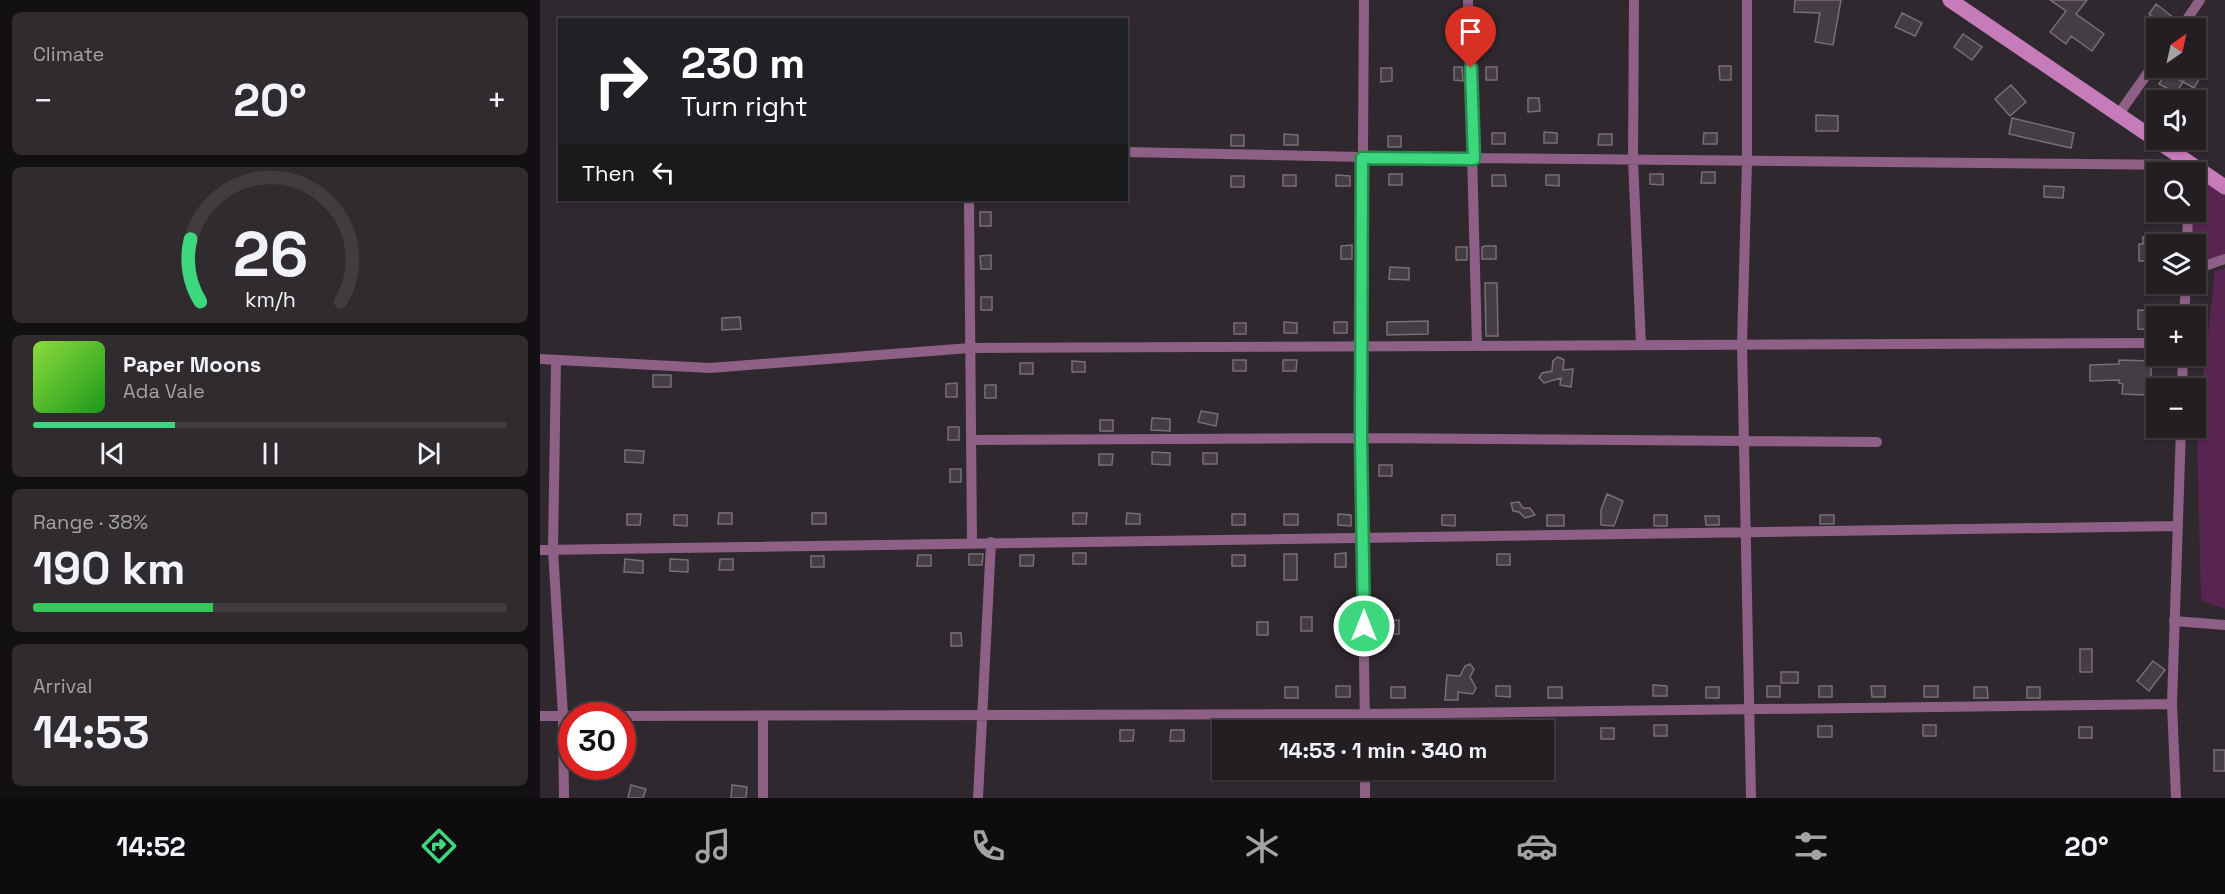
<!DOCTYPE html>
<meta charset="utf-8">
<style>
body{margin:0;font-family:"Space Grotesk",sans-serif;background:#2f2b2f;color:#f1f3f6;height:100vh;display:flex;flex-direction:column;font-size:22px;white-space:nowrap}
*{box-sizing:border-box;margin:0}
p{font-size:20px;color:#a3a2a5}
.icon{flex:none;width:33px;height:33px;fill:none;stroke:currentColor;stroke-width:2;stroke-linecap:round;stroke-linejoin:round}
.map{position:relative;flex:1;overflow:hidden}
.sheet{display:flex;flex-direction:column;gap:12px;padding:12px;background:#131013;width:540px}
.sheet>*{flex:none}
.guide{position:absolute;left:18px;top:18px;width:570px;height:183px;border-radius:0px;box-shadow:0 2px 4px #0004,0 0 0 2px #403c40;background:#202124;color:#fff;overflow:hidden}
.needle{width:39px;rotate:34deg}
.fabs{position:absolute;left:1606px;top:18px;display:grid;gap:12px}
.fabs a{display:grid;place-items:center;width:60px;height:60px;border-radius:0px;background:#231e22;box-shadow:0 2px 4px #0004,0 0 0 2px #403c40;font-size:30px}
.speed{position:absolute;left:18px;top:702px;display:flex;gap:12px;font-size:30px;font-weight:700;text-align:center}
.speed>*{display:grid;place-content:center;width:78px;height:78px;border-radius:50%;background:#231e22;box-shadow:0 2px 4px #0004,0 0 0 2px #403c40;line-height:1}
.speed .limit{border:9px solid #d22;background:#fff;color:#111}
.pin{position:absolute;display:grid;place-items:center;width:51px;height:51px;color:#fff;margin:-62px -26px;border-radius:50% 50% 50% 0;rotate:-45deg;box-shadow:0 0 6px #0007}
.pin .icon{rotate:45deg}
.me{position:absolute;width:66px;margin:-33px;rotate:0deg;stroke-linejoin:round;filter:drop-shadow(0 0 4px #0008)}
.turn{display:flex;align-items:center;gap:21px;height:126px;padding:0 24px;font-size:27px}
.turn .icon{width:78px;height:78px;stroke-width:2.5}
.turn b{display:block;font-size:42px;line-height:51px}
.then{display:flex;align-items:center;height:57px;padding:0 24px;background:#0003;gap:12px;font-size:22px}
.big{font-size:45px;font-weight:700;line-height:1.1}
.sheet .card{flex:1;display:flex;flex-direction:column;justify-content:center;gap:9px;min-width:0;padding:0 21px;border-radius:9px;background:#2f2b2f}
.sheet .dial{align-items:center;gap:0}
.dial svg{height:156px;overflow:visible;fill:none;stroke:#403c40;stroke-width:7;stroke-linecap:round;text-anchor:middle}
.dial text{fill:#f1f3f6;stroke:none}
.song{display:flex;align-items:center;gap:18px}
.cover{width:72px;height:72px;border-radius:9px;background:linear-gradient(135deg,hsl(90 70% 55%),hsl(120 70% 35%))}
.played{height:6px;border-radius:3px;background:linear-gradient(90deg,#3dd77e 30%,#403c40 30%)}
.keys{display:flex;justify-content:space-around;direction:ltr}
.heat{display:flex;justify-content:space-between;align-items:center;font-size:33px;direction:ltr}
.charge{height:9px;border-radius:4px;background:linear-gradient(90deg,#34c759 38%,#403c40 0)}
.trip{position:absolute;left:672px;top:720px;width:342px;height:60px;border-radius:0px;background:#231e22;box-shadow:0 2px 4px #0004,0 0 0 2px #403c40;font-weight:700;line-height:60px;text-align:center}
.tab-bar{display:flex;height:96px;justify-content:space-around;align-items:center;background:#0e0c0e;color:#a3a2a5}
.tab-bar .icon{width:42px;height:42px}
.tab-bar .selected{color:#3dd77e}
.tab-bar b{font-size:27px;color:#f1f3f6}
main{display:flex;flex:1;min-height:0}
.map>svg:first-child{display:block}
.green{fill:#572550}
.building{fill:#443d43;stroke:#776f76;stroke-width:1.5}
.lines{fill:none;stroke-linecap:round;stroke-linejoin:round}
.street{stroke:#8e6086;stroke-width:10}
.secondary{stroke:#c67cba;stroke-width:15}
.route-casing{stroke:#288c52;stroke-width:15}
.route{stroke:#3dd77e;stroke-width:10}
</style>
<main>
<section class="sheet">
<div class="card"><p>Climate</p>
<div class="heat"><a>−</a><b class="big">20°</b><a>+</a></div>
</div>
<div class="card dial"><svg viewBox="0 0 100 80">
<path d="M14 69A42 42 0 1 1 86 69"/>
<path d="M14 69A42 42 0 0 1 9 37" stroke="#3dd77e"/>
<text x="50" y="56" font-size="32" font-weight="700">26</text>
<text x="50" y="72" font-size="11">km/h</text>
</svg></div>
<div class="card">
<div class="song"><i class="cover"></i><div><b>Paper Moons</b><p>Ada Vale</p></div></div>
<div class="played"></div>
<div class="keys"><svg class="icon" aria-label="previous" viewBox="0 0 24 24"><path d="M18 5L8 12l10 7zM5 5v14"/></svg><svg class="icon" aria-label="pause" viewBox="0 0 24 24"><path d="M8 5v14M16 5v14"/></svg><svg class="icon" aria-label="next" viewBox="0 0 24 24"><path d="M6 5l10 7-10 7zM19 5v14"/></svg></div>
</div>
<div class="card"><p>Range · 38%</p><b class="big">190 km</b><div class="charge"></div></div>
<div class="card"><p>Arrival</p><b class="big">14:53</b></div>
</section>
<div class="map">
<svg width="1685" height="798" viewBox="0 0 1685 798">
<rect width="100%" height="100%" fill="#2f282e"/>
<path class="green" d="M1659 179 1685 192V255L1656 264V244H1651L1652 212H1656V182Z
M1685 268V609L1661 601 1657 429 1675 271Z"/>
<path class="building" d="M1255 0H1301L1293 45 1275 42 1280 13 1254 12Z
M1510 0H1547L1536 14 1564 34 1552 51 1531 36 1526 44 1510 32 1526 11Z
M1616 4 1634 18 1626 27 1609 14Z
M1362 13 1382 23 1375 36 1355 27Z
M1423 34 1442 47 1432 60 1414 47Z
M1179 66H1191V80H1180Z
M914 67H922L923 81 914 80Z
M946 67H957V80H946Z
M841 68H852V81L841 82Z
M1652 68 1662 74 1654 88 1643 82Z
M1626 72 1643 82 1636 93 1619 84Z
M1471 85 1486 102 1470 116 1455 99Z
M988 98H999L1000 111 988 112Z
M1276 115 1298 116V131H1276Z
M1472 118 1534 133 1531 148 1469 134Z
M1004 132 1017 133V143H1004Z
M952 133H965V144H952Z
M1164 133H1177V144H1163Z
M744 134 758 135V145H744Z
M1059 134H1072V145H1058Z
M691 135H704V146H691Z
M848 136H861V147H848Z
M1162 172H1175V183H1161Z
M849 174H862V185H849Z
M1110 174H1123V185L1110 184Z
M743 175H756V186H743Z
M796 175 810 176V186H796Z
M952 175H965L966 186H952Z
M1006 175H1019V186L1006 185Z
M691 176H704V187H691Z
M1504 186 1524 187 1523 198 1504 197Z
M440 212H451V226H440Z
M1603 237H1617V261H1599V244H1603Z
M812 245V259H801V246Z
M945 246H956V259H942V247Z
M916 247H927V260H916Z
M451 255V269H441L440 256Z
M850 267 869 268V280L849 279Z
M945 283H957L958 336H946Z
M441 297H452V310H441Z
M1598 310 1617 311V330L1598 329Z
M200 317 201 329 182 330V318Z
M888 321V334L847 335V322Z
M744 322 757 323V333H744Z
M794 322H807V333H794Z
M694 323H706V334H694Z
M1018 357 1024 360 1023 370 1033 369 1031 387 1020 385 1021 378 1004 383 999 378 1002 373 1012 371 1013 361Z
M693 360H706V371H693Z
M743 360H757L756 371H743Z
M1579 360 1611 361V382H1606L1605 395 1582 394 1583 384 1579 383V380L1550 381V365L1579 364Z
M532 361 545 362V372H532Z
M480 363H493V374H480Z
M113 375H131V387H113Z
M417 383V397H406V384Z
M445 385H456V398H445Z
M661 411 678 414 676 426 658 422Z
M612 418 630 419V431L611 430Z
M560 420H573V431H560Z
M408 427H419V440H408Z
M85 450 104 451 103 463 85 462Z
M612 452 630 453V465L612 464Z
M663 453H677V464H663Z
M559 454H573L572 465H559Z
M839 465H852V476H839Z
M410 469H421V482H410Z
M1067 494 1083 501 1074 526 1061 525V510Z
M979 502 983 508H990L995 515 985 518 979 512 973 511 971 503Z
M179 513H192V524H178Z
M272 513H286V524H272Z
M533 513H547L546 524H533Z
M587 513 600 514V524H586Z
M87 514H101L100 525H87Z
M692 514H705V525H692Z
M744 514H758V525H744Z
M798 514 811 515V526L798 525Z
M134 515H147V526L134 525Z
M902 515H915V526L902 525Z
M1007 515H1024V526H1007Z
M1114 515H1127V526H1114Z
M1280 515H1294V524H1280Z
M1165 516H1179V525H1166Z
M533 553H546V564H533Z
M806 553V567H795V554Z
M429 554H443L442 565H429Z
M744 554H757V580H744Z
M957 554H970V565H957Z
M378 555H391V566H377Z
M480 555H494L493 566H480Z
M692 555H705V566H692Z
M271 556H284V567H271Z
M85 559 103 561V573L84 572Z
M130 559 148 560V572L130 571Z
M180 559H193V570H179Z
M761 617H772V631H761Z
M859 620V634H848V621Z
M717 622H728V635H717Z
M411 633H421L422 646H411Z
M805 633H816V647H805Z
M1540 649H1552V672H1540Z
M1613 661 1625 670 1609 691 1597 681Z
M930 664 934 669 930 677 936 688 933 694 918 692V700H905L907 675 920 676 925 666Z
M1241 672H1258V683H1241Z
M1113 685 1127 686V696H1113Z
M796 686H810V697H796Z
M956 686H970V697L956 696Z
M1227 686H1240V697H1227Z
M1279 686H1292V697H1279Z
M1331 686H1345V697H1332Z
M1384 686H1398V697H1384Z
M745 687H758V698H745Z
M851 687H865V698H851Z
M1008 687H1022V698H1008Z
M1166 687H1179V698H1166Z
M1434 687H1447L1448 698H1434Z
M1487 687H1500V698H1487Z
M1114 725H1127V736H1114Z
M1383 725H1396V736H1383Z
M1278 726H1292V737H1278Z
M1539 727H1552V738H1539Z
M1061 728H1074V739H1061Z
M580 730H594L593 741H580Z
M631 730H644V741H630Z
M1674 750H1685V771H1674Z
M91 785 106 789 103 798H88Z
M192 785 207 787 206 798H191Z"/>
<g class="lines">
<path class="street" d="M824 0 821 438 825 730
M928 0 937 345
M1094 0 1093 160 1101 345
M1207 0V161L1202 344 1211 798
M1641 28 1660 0
M1578 115 1617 60
M586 152 822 157 1650 165 1649 172
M429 200 432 543
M1647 244 1648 212
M1656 269 1685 259
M1644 316 1646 284
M0 359 170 368 430 348 1617 343
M16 362 13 550 23 716 24 798
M1642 388 1643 356
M432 440 821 438 1337 442
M0 550 1638 526
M1634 621 1685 625
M0 716H32
M82 716 825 714 1632 704
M223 798V716
M438 798 451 542
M825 798V770
M1636 798 1632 704 1641 428"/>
<path class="secondary" d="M1410 0 1685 187"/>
</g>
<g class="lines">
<g class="route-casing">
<path id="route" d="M824 626 821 438 822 158 934 159 931 68"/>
</g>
<use href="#route" class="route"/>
</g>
</svg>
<div class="fabs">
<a><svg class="needle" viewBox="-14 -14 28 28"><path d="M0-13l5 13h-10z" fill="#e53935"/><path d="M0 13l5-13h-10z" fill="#a3a2a5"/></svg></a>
<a><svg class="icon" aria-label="sound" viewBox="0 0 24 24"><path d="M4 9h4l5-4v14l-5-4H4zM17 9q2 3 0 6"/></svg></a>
<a><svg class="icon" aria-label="search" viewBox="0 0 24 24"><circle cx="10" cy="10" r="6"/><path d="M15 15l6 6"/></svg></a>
<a><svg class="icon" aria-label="layers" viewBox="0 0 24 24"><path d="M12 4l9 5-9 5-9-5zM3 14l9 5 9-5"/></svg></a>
<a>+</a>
<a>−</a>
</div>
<div class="speed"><div class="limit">30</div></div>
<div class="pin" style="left:931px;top:68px;background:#d93025"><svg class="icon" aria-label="arrive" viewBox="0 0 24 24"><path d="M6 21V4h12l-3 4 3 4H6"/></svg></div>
<svg class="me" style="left:824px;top:626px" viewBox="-20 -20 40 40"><circle r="17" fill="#3dd77e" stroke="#fff" stroke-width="3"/><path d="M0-11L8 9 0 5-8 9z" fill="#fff"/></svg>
<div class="trip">14:53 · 1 min · 340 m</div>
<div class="guide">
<div class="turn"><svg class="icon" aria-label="right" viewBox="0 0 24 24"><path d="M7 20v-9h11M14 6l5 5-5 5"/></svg><div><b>230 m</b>Turn right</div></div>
<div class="then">Then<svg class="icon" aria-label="left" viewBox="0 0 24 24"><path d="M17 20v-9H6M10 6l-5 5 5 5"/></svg></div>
</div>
</div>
</main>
<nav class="tab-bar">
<b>14:52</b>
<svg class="icon selected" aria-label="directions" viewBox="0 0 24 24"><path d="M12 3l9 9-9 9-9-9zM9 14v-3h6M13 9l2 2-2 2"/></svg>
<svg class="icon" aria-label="music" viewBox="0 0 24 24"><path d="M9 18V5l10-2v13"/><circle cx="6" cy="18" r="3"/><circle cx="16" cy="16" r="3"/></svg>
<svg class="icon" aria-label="phone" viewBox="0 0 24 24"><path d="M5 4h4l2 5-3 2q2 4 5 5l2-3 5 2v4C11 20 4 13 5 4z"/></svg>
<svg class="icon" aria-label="climate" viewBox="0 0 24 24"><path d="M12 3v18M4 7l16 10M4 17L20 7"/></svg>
<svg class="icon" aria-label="car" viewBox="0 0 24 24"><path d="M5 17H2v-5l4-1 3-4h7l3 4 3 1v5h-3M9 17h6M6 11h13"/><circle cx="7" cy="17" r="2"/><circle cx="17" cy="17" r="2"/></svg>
<svg class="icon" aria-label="filters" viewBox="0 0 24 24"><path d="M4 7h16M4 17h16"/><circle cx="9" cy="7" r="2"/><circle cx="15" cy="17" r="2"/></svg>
<b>20°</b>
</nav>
